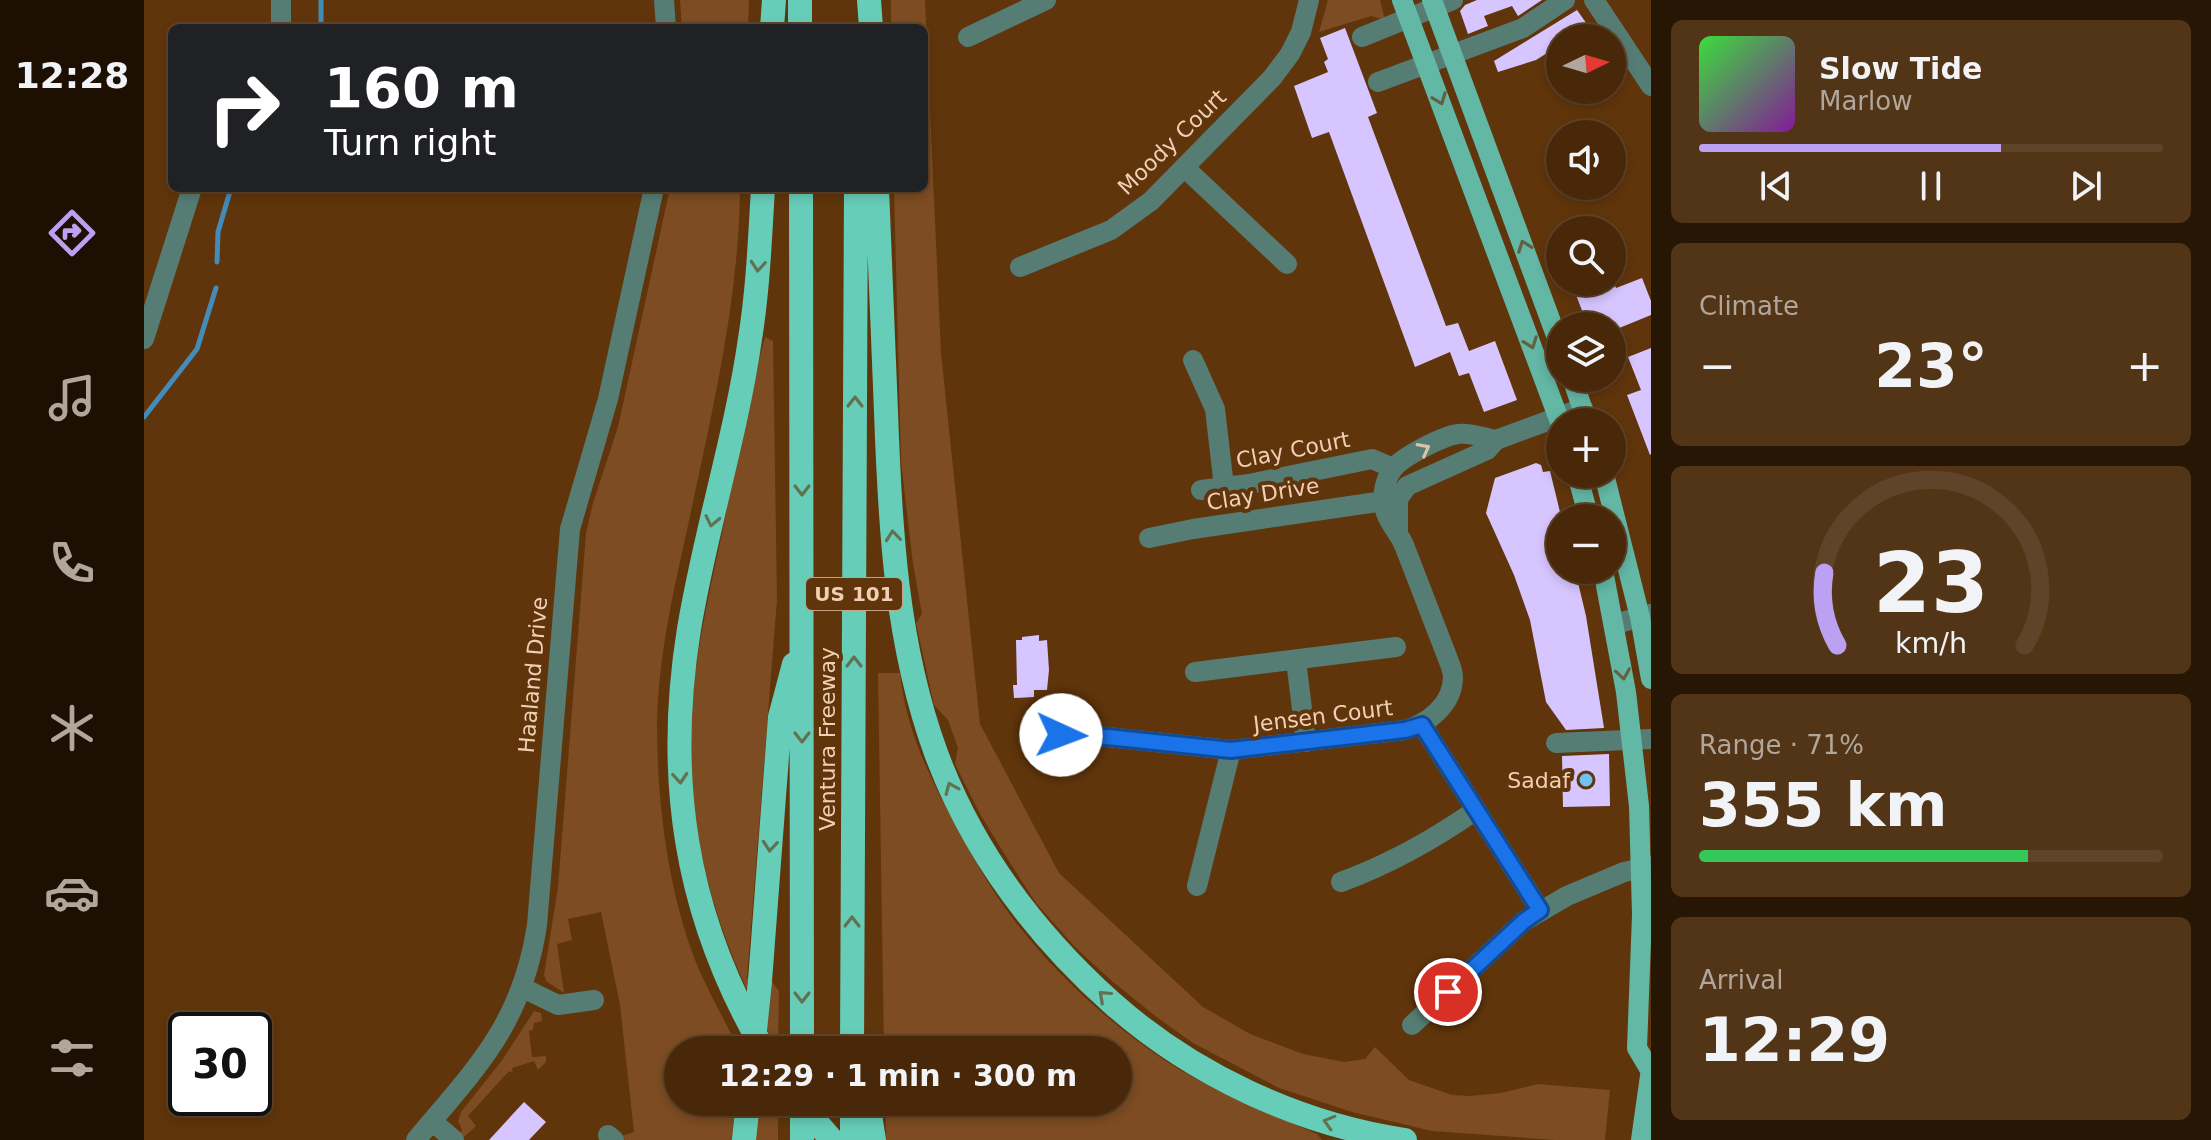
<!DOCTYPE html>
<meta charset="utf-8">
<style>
body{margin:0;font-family:"DejaVu Sans",sans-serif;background:#523416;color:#f1f3f6;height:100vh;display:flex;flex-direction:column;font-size:30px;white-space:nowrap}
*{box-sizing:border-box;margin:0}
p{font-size:26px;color:#b1a69c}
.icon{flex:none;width:44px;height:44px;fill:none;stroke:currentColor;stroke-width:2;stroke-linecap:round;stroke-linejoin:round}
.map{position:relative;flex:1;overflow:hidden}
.side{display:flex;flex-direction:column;gap:20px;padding:20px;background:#281604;width:560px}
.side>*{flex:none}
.guide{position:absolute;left:24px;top:24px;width:760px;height:168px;border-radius:12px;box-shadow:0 4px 12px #0003,0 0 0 2px #604429;background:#202124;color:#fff;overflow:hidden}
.needle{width:52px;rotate:85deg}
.tools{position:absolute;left:1402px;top:24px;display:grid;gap:16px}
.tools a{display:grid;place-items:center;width:80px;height:80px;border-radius:50%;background:#482808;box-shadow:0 4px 12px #0003,0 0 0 2px #604429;font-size:40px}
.speed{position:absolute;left:24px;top:1012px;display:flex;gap:16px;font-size:40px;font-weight:700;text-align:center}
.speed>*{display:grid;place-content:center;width:104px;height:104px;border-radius:50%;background:#482808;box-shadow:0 4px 12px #0003,0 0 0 2px #604429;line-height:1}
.speed .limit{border:4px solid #111;border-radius:12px;background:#fff;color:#111}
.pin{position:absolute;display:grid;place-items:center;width:68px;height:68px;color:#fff;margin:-34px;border:4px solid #fff;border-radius:50%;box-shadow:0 2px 8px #0007}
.me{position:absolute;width:88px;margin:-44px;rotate:92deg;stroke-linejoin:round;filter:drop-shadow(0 0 6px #0008)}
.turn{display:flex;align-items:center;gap:28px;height:168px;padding:0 24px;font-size:36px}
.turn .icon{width:104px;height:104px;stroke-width:2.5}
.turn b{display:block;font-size:56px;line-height:68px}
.big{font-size:60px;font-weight:700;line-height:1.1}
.side .widget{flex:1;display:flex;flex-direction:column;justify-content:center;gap:12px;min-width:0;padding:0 28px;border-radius:12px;background:#523416}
.side .dial{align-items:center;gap:0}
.dial svg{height:208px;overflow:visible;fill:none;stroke:#604429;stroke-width:7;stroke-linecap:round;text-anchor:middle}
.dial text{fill:#f1f3f6;stroke:none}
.song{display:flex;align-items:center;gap:24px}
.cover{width:96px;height:96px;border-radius:12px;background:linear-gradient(135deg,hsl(120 70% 55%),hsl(290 70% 35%))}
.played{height:8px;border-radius:4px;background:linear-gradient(90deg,#bca0f2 65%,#604429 65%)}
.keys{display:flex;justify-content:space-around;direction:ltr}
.heat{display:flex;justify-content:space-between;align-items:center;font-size:44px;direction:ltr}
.charge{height:12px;border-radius:6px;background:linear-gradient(90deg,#34c759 71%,#604429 0)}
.trip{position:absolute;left:520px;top:1036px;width:468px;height:80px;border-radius:40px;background:#482808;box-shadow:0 4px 12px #0003,0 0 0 2px #604429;font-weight:700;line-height:80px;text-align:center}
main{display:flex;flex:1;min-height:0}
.dock{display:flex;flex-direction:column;width:144px;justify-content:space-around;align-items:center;background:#1d1003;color:#b1a69c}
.dock .icon{width:56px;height:56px}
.dock .active{color:#bca0f2}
.dock b{font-size:36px;color:#f1f3f6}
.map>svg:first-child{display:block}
.green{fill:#7d4c22}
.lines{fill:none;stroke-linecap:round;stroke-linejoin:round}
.stream{stroke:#438cba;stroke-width:5}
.building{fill:#d7c5ff}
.minor{stroke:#567d74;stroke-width:20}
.major{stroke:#63b7a5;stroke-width:20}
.highway{stroke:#66cdb8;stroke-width:24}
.highway-bridge{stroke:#66cdb8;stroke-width:24}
.oneway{stroke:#616241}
.oneway2{stroke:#627250}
.oneway3{stroke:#dac3ac}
.route-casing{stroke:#114b97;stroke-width:20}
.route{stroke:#1a73e8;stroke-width:14}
.poi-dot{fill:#71c1f5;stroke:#60350b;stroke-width:3}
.labels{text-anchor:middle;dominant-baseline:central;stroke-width:8;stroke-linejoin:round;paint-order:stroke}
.shield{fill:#60350b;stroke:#c6a183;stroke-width:2}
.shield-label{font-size:20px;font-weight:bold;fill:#f1cfb6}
.street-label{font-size:22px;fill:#f1cfb6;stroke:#60350b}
.poi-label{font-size:22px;fill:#f1cfb6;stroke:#60350b;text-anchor:end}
</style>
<main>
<nav class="dock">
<b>12:28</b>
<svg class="icon active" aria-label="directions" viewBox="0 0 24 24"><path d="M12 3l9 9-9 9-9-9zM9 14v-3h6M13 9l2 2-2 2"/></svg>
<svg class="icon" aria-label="music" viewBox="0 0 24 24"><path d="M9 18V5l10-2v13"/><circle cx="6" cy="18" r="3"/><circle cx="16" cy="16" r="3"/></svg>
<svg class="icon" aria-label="phone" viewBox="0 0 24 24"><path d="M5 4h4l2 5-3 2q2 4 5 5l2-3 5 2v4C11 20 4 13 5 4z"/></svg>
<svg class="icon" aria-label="climate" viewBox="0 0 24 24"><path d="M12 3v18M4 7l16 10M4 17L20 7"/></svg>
<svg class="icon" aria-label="car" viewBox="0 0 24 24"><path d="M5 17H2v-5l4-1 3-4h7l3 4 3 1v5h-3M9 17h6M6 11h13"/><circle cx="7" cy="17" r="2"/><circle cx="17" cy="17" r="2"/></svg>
<svg class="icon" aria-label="filters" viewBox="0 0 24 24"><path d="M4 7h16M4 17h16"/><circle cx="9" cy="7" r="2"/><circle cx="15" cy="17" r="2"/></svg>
</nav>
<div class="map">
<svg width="1507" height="1140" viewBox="0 0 1507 1140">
<rect width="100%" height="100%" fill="#60350b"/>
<path class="green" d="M536 0H605L604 28H538Z
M747 0H781L797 353 836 724 915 873 1059 1007 1106 1034 1159 1054 1200 1062 1221 1059 1231 1047 1265 1080 1308 1095 1326 1096 1357 1093 1394 1084 1466 1090 1461 1140H1412L1288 1131 1208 1112 1135 1088 1049 1043 1014 1018 969 982 931 947 892 903 868 866 836 814 811 764 814 748 804 720 790 705 772 623 778 614 769 564 757 462 750 188H780V28H747Z
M1184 0H1236L1241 20 1227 16 1175 32Z
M526 188H596C595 299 569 408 546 516 531 585 514 655 513 725 513 805 525 901 557 974 569 1000 583 1025 595 1050H534V1102H593L589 1140H481L478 1136 490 1132 476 1005 457 912 424 919 428 940 413 944 420 993 402 981 400 975 414 887 442 533 449 503 474 427Z
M621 337 629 341 633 600 603 978 621 995 623 976 635 991 634 1049C574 946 538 827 548 707 552 648 566 591 578 533 591 468 604 402 621 337Z
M734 673H756C762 731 787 781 815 831 825 849 834 867 845 884 889 954 956 1018 1025 1063 1071 1092 1123 1112 1173 1134L1178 1140H742L741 1102H974V1050H740Z
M390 1011 397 1013 398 1021 390 1023 389 1030 385 1031 388 1057 402 1056V1062L394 1070 390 1061 368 1068 369 1073 365 1071 324 1116 332 1126 320 1137 316 1133 318 1130 314 1121 317 1112 359 1059Z
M613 1102 634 1104V1140H608Z"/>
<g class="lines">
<path class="stream" d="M177 0V28
M73 262 74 232 87 188
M0 417 53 349 72 288"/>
</g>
<path class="building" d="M1333 0H1398L1374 16 1368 6 1340 16 1344 26 1324 34 1316 11 1321 5Z
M1433 10 1445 27 1427 38H1416V45L1392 60 1354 72 1350 61Z
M1201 28 1233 113 1224 117 1302 326 1314 323 1325 351 1351 341 1373 400 1340 412 1325 373 1315 376 1306 352 1271 367 1185 132 1168 138 1150 86 1184 72 1180 62 1184 59 1176 38Z
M1498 278 1507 301V315L1468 331V326H1444L1432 295 1469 281 1472 288Z
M1507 348V454L1506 455 1483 395 1497 390 1484 357Z
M1392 463 1397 465 1399 472 1406 471 1416 512V570H1431L1442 616 1460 728 1422 730 1402 702 1386 620 1370 575 1342 513 1351 478Z
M895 635V641L903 640 905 670 903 690H890V697L870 698 869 685H873L872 640H878V637Z
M1465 754 1466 806 1419 807 1418 756Z
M380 1102 402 1122 385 1140H345Z"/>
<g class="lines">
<path class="minor" d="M520 0 522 28
M1450 0 1507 86
M137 28V0
M824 37 902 0
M1218 37 1309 0
M1234 82 1379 28 1421 0
M1040 167 1143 264
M876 267 967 230 1007 201 1128 78 1146 54 1157 32 1165 0
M0 339 48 188
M1049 360 1071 409 1080 487
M1057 490 1105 484 1228 459 1249 468
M1254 531V499L1263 486 1343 450 1352 440 1439 408
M1005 538 1049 529 1240 501
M1471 624 1507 614
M1152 660 1162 742
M1051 672 1252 647
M1278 725 1396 910
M917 735H944L1087 750 1261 730C1283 724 1309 705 1309 677 1309 672 1306 664 1304 659L1260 545C1254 531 1243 522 1240 506 1238 494 1241 480 1248 470 1257 457 1299 436 1314 434 1326 432 1340 438 1352 440
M1412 743 1507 739
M1197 882C1246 864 1289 840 1332 810
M1053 886 1087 750
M379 988 414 1005 450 1000
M1268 1025 1380 921 1423 896 1480 872 1507 866
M288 1121 310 1140
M464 1135 470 1140
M272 1140C333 1067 378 1024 393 925L426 529 464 399 510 188"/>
<path class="major" d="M1258 0 1416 422
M1288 0 1416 346
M1428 378 1443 422
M1433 474 1445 518
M1460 474 1496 617 1507 679
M1459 570 1482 692 1495 806 1498 915 1493 1048 1506 1070
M1497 1140 1507 1069"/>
<path class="highway" d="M656 0V28
M725 0 727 28
M628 28 630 0
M657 188 658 1050
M733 188C736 263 739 337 742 412 746 527 752 644 792 753 828 850 891 934 968 1003 1048 1074 1154 1124 1261 1140
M616 981 636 717 650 664
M616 1043C541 912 521 778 545 629 561 532 592 436 606 339 614 289 616 238 619 188
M708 1050 712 188
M655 1102 688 1140
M708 1102V1140
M724 1102 730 1140
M600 1140 604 1102"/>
<path class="highway-bridge" d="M609 1050 616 981
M658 1102V1140"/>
</g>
<defs><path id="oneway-chevron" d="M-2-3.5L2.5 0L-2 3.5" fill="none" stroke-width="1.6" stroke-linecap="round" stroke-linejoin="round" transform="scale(2)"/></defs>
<g class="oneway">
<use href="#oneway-chevron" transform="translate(1296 99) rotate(69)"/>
<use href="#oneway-chevron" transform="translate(1380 246) rotate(-110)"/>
<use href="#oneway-chevron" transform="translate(1387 343) rotate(70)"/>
<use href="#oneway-chevron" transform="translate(1479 674) rotate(81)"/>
</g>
<g class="oneway2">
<use href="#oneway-chevron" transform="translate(614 266) rotate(95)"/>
<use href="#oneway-chevron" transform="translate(711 402) rotate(-90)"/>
<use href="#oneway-chevron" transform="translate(658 490) rotate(90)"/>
<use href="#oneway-chevron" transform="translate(568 521) rotate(102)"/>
<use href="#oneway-chevron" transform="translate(749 536) rotate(-96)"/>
<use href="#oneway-chevron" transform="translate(710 662) rotate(-90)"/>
<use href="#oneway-chevron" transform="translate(658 737) rotate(90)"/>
<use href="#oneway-chevron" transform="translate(536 778) rotate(86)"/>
<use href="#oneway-chevron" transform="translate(807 788) rotate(-113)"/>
<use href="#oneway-chevron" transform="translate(626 846) rotate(95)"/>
<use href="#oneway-chevron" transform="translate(708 922) rotate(-90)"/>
<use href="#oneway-chevron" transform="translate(960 996) rotate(-138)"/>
<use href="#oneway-chevron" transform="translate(658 997) rotate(90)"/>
<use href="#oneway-chevron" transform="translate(1185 1122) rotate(-164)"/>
</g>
<use class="oneway3" href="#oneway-chevron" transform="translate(1280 449) rotate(-28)"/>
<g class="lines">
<g class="route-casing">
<path id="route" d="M917 735H944L1087 750 1261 730 1278 725 1396 910 1380 921 1304 992"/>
</g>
<use href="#route" class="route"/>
</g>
<circle class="poi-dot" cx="1442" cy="780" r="8"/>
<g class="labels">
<rect class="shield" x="662" y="578" width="96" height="32" rx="6"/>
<g class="shield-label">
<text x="710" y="594">US 101</text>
</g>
<g class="street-label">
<text transform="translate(1028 142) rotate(-44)">Moody Court</text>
<text transform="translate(1149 450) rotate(-11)">Clay Court</text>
<text transform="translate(1119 494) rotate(-9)">Clay Drive</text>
<text transform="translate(389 675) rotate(-85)">Haaland Drive</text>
<text transform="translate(1179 716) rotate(-7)">Jensen Court</text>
<text transform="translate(683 739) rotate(-90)">Ventura Freeway</text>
</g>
<g class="poi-label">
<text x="1426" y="780">Sadaf</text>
</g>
</g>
</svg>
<div class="tools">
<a><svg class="needle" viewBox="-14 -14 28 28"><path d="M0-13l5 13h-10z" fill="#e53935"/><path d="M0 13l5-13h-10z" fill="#b1a69c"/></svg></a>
<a><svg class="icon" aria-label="sound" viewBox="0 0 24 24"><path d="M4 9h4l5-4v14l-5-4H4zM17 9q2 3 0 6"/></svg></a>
<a><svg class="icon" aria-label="search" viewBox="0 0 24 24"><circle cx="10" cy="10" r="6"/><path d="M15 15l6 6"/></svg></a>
<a><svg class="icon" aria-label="layers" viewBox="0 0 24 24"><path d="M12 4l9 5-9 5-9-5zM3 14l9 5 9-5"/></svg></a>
<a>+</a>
<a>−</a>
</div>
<div class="speed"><div class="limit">30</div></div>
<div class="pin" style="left:1304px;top:992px;background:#d93025"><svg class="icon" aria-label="arrive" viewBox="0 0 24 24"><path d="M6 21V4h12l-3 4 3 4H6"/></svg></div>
<svg class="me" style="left:917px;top:735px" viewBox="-20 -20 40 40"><circle r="19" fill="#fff"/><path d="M0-13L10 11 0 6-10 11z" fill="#1a73e8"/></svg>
<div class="trip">12:29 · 1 min · 300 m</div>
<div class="guide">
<div class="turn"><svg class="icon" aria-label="right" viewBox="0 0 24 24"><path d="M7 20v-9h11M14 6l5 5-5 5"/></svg><div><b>160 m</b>Turn right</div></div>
</div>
</div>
<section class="side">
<div class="widget">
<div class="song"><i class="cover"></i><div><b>Slow Tide</b><p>Marlow</p></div></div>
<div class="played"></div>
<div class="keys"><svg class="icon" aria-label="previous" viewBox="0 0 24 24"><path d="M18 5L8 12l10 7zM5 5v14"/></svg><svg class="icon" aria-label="pause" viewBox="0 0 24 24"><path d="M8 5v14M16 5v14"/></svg><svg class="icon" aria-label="next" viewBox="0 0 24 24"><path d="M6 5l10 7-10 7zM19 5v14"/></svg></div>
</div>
<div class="widget"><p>Climate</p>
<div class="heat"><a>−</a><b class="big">23°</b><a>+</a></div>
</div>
<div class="widget dial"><svg viewBox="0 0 100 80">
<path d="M14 69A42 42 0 1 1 86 69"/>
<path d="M14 69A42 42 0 0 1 9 41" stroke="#bca0f2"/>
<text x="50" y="56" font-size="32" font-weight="700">23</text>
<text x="50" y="72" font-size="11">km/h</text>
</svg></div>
<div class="widget"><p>Range · 71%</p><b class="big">355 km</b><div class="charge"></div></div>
<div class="widget"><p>Arrival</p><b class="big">12:29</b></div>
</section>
</main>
